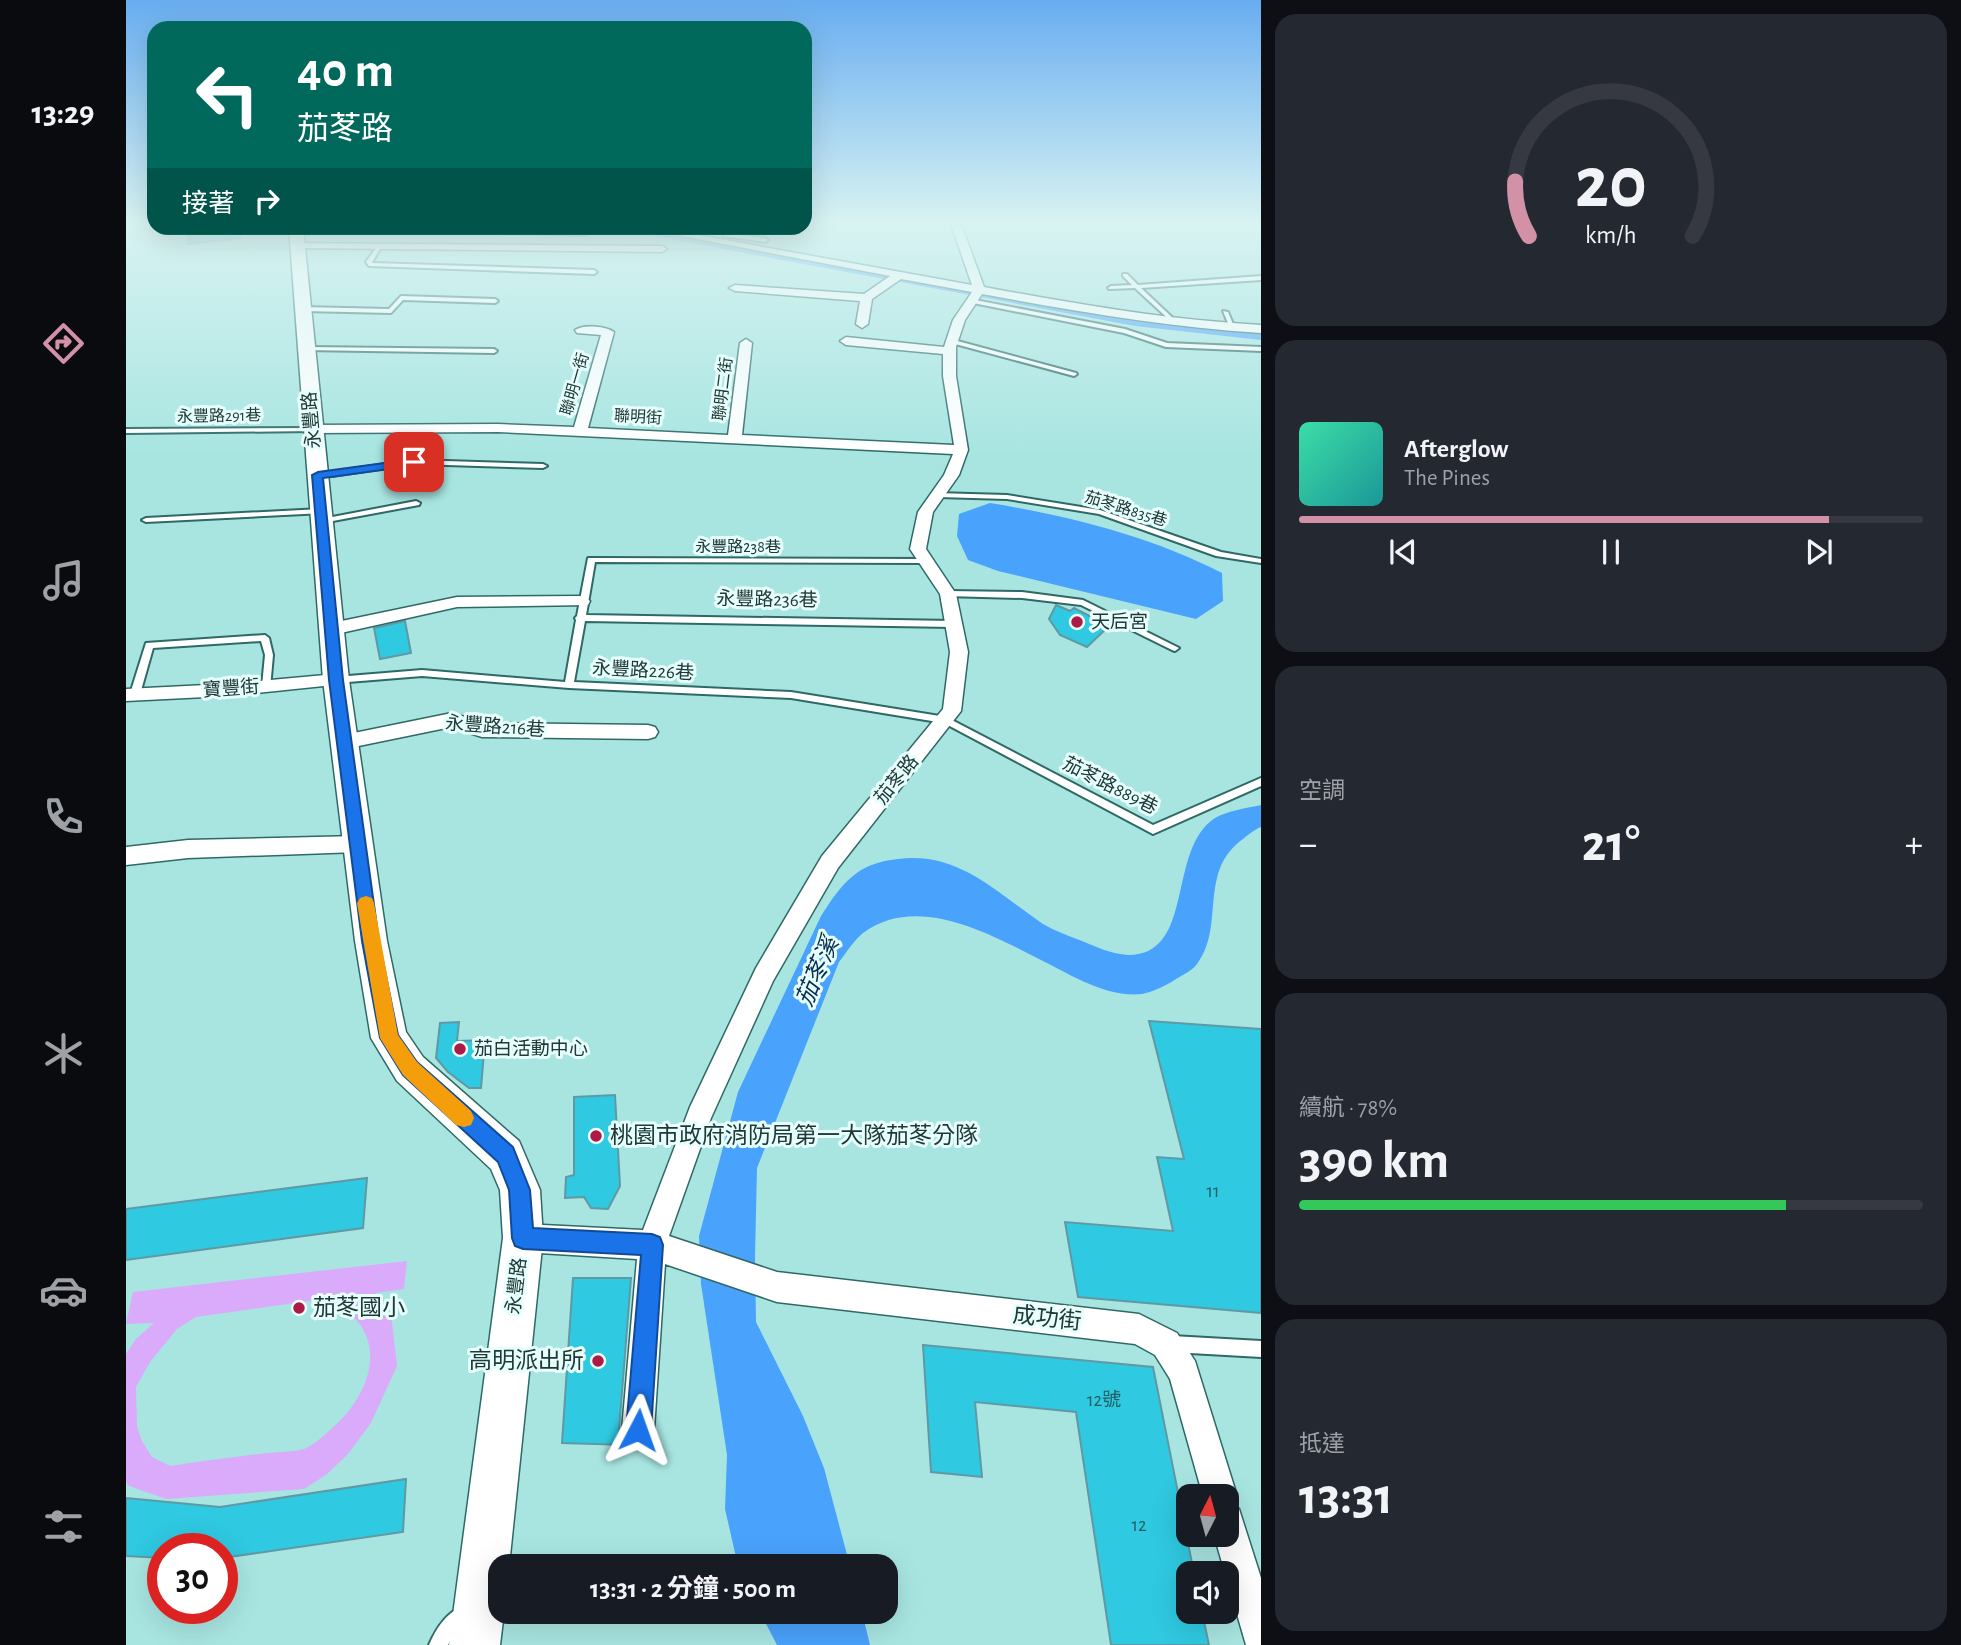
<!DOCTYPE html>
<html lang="zh-TW">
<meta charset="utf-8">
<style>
body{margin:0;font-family:"Alegreya Sans","Noto Sans TC",sans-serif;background:#242831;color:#f1f3f6;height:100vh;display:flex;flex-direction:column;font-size:26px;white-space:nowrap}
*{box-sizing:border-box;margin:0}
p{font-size:23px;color:#9ea1a6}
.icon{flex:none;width:38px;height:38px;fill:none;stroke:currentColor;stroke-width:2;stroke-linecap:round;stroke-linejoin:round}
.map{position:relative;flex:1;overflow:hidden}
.details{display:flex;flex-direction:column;gap:14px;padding:14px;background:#0d0f14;width:700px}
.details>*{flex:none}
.top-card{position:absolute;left:21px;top:21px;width:665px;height:214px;border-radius:21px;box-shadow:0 7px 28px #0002;background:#00695c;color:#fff;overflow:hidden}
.needle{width:46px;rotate:6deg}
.buttons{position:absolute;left:1050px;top:1484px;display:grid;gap:14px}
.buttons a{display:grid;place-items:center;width:63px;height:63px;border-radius:14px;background:#171b24;box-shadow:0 7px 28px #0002;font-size:35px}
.speed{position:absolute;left:21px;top:1533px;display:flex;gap:14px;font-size:35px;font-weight:700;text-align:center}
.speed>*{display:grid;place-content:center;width:91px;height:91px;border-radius:50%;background:#171b24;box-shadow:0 7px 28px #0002;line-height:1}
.speed .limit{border:10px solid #d22;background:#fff;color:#111}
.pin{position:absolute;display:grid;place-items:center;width:60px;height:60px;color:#fff;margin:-30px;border-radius:14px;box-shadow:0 4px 10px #0006}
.me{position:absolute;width:77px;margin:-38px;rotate:4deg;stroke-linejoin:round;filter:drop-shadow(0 0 5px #0008)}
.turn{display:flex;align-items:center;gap:24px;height:147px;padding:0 35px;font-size:32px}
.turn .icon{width:91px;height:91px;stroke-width:2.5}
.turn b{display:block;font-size:49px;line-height:60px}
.then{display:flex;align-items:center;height:66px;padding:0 35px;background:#0003;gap:14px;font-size:26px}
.big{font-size:52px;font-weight:700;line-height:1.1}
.details .widget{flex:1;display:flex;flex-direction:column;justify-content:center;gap:10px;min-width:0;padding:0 24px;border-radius:21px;background:#242831}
.details .dial{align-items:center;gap:0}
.dial svg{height:182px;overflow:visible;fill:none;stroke:#363941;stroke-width:7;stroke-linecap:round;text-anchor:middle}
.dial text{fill:#f1f3f6;stroke:none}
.song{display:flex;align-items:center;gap:21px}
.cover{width:84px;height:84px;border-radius:10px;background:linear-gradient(135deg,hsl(160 70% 55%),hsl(180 70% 35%))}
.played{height:7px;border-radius:4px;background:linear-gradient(90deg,#d291a7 85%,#363941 85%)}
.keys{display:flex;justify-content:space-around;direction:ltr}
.heat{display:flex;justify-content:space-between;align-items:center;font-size:38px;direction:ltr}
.charge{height:10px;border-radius:5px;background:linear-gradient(90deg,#34c759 78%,#363941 0)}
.trip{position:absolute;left:362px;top:1554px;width:410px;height:70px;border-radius:21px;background:#171b24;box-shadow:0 7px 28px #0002;font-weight:700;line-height:70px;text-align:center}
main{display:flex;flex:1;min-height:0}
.tab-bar{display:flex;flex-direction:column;width:126px;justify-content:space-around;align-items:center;background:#090b0e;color:#9ea1a6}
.tab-bar .icon{width:49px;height:49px}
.tab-bar .on{color:#d291a7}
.tab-bar b{font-size:32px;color:#f1f3f6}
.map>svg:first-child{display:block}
.green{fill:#daabfa;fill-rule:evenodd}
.water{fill:#49a2fb}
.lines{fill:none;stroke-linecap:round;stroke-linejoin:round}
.canal{fill:#49a2fb;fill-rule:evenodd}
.building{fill:#2fc9e1;stroke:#6099a4;stroke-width:2}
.lane-casing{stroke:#2e6966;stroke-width:4}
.street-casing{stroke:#2e6966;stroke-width:3}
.secondary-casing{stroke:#2e6966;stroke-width:3}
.lane{fill:#fff;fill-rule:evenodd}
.street{fill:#fff;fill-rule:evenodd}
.secondary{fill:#fff;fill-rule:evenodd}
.route{fill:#1a73e8;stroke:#114b97;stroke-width:2}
.slow{fill:#f59e0b}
.poi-dot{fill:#ad1a46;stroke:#e6fefc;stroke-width:2.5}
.labels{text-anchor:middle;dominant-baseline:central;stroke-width:6;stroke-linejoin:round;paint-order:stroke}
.far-street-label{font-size:16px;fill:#203937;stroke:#e6fefc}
.street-label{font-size:19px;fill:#203937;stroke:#e6fefc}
.poi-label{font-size:19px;fill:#203937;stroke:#e6fefc;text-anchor:start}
.near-number-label{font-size:19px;fill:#245d62}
.near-poi-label{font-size:23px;fill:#203937;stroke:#e6fefc;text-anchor:start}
.near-street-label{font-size:23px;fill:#203937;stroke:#e6fefc}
.near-water-label{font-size:24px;font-style:italic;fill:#0a2e51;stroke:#e6fefc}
</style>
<main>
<nav class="tab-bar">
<b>13:29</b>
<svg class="icon on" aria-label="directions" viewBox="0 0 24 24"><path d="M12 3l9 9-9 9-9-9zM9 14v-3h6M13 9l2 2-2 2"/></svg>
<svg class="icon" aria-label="music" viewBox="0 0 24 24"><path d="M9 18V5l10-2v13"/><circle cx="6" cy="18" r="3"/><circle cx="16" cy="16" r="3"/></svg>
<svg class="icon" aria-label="phone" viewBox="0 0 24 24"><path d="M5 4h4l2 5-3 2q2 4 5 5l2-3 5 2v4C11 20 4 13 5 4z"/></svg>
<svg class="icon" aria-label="climate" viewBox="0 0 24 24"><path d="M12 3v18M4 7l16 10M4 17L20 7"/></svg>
<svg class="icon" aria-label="car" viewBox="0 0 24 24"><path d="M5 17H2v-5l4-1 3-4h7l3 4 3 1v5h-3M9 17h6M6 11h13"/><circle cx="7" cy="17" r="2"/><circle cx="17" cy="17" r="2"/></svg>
<svg class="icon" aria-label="filters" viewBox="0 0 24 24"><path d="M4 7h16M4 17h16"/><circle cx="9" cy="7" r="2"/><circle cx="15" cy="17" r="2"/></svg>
</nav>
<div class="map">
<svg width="1135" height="1645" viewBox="0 0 1135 1645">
<rect width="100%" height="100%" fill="#a8e5e1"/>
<path class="green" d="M281 1261 278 1289 249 1293 259 1304 266 1322 271 1366 245 1423 222 1454 200 1475 178 1489 40 1499 3 1486 0 1482V1354L10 1339 28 1323 0 1324 7 1292ZM198 1299C266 1325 251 1390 204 1430 197 1436 187 1446 178 1449 167 1452 152 1452 141 1453 108 1457 76 1461 44 1466L26 1457 16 1441 11 1427 10 1387 24 1362 51 1329 70 1317Z"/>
<path class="water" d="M864 503C943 516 1024 536 1096 573L1097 601 1070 619 872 571 842 560 831 536 833 514Z
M1135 805V827C1127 830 1120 837 1113 842 1073 875 1099 927 1071 964 1067 970 1057 975 1050 979 1042 985 1026 992 1016 994 979 998 942 973 911 958 860 932 790 894 737 933 728 940 720 953 713 962L631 1168 629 1256 630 1322 677 1416 698 1468 724 1566H612L599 1509 601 1455 575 1284 573 1236 612 1092 695 916C716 883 731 863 772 859 832 851 870 892 917 924 929 931 943 936 956 941 970 947 986 954 1002 955 1070 955 1040 850 1089 818 1101 811 1121 808 1135 805Z
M634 1612H736L744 1645H651Z"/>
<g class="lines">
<path class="canal" d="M485 228H504L1009 318 1135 332V340L1009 326Z"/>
</g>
<path class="building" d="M63 228H113L114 238 62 244Z
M930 605 944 611 948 608 983 626 961 647 934 635 923 619Z
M279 621 285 653 254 659 248 628Z
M1023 1021 1135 1029V1313L952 1297 939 1222 1047 1231 1031 1157 1058 1159Z
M333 1022 331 1041 359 1040 355 1088H343L322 1072 310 1058 314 1023Z
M489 1095 494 1186 482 1209 465 1208 458 1197 439 1198 440 1177 448 1175V1097Z
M241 1178 237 1228 0 1260V1209Z
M447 1278H505L493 1430 501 1445 436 1443Z
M797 1345 1027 1367 1068 1573H1062V1612H1076L1083 1645H985L950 1412 849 1402 856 1477 805 1472Z
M280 1479 277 1532 96 1558V1549H37V1558L0 1556V1498L94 1507Z"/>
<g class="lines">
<g class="lane-casing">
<path id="lane" d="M218 228 460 231 463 233 460 235 221 230Z
M599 233 639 238 642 240 639 242 597 236Z
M253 244 256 246 246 262 247 263 468 270 471 272 468 274 243 266 240 262Z
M997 274H1001L1012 285 1135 276V280L1015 288 1050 321 1051 322 1048 324 1009 288 983 289 982 288 985 286 1006 285 997 276Z
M275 296 369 299 372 301 369 303 277 300 265 313 177 311 174 309 177 307 263 309Z
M844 299 999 329 1041 343 1135 347V351L1040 347 998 333 842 302V300Z
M1097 311 1102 312 1109 329 1104 328Z
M824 339 950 373 951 374 948 376 822 342V340Z
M180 347 368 349 371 351 368 353 178 350V348Z
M189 428 190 429 187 431 0 433V429Z
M288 460 417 464 421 466 417 468 288 464 192 478 188 476 192 474Z
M809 493 881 495 974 510 1095 552 1135 559V563L1090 556 973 514 881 499 812 497H809Z
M290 501 294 503 293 505 196 523 192 521 196 519Z
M195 509H198V513L20 522 16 520 20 518Z
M462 558 800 559 804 561 803 563 469 562 460 615 828 621 832 624 828 627 459 621 448 682 665 692 820 717 1027 825 1135 778V786L1027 834 818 723 665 698 443 688 296 676 210 683 205 680 210 677 296 670 439 682 450 620 449 618 451 616Z
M822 591 896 592 957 600 1053 648 1049 651 1046 650 955 605 896 598 819 596V592Z
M139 635 143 638 147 655 144 688H138L136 686 139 655 135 641 27 648 14 694 9 697 4 694 20 643Z
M1046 1336 1135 1341V1357L1046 1352 1041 1349 1038 1344 1041 1339Z
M335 1607 341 1610 344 1616C339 1628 327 1634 322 1645H303C310 1629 319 1614 335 1607Z"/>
</g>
<g class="street-casing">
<path id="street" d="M825 224H835L858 287C950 304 1041 320 1135 325V333C1041 327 949 311 856 294L839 320 830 347V376L842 450 833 475 807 512 800 549 830 594 842 652 835 711 712 868 647 981 585 1118 543 1236 651 1272 1013 1314 1051 1333 1069 1361 1111 1496 1106 1506 1113 1509 1135 1578V1645H1120L1088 1535H1101V1496H1077L1044 1379 1029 1355 1009 1344 651 1302 539 1264 528 1430 523 1441 512 1446 501 1441 496 1430 511 1259 397 1252 387 1248 383 1238 387 1228 397 1224 517 1230 564 1107 630 968 696 856 817 709 824 652 814 594 784 549 792 512 818 475 827 454 372 432 187 433 180 429 187 425 372 424 448 427 475 335 451 333 449 330C458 324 480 326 488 332L462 428 602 435 614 343 620 339 626 343 616 435 828 445 817 376V354L720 345 714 341 720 337 818 347 827 320 846 292 775 279 746 299 742 324 736 328 730 324 734 301 609 291 603 288 609 285 738 294 764 276 514 228H533L846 285Z
M166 243 536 246 541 249 536 252 170 248 165 245Z
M456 596 464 601 462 605 331 607 206 635 197 629 206 623 331 597Z
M210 674 217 676 219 680 217 684 100 696 0 701V689L100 684Z
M326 713 357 723 522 725 529 727 532 732 529 737 522 739 356 737 325 727 218 749 211 747 208 742 211 737 218 735Z
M232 836 240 838 243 844 240 850 232 852 62 858 0 865V847L62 840Z"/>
</g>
<g class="secondary-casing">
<path id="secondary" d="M163 228H177L223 680 261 941 280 1032 297 1057 393 1141 414 1190 417 1238 383 1566H374V1612H378L374 1645H323L377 1238 374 1190 365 1169 271 1081 245 1038 229 941 197 680Z"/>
</g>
<use href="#lane" class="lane"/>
<use href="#street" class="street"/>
<use href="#secondary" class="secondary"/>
</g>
<linearGradient id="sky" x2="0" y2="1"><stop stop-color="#68adf0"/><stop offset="0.49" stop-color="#d8f3f2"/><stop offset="1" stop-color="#d8f3f2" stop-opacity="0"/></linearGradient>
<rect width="1135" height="454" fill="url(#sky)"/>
<path class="route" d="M288 459 294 462 292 465 197 478 217 680 253 941 272 1035 291 1062 387 1147 404 1190 407 1228 526 1234 534 1237 537 1245 525 1430 521 1439 512 1442 504 1439 500 1430 515 1255 397 1249 389 1246 386 1238 383 1190 372 1162 277 1075 254 1038 236 941 203 680 186 475 192 472Z"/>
<path class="slow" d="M240 896 246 898 248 903 272 1035 291 1062 345 1111 348 1118 345 1125 338 1127 330 1125 277 1075 254 1038 231 903 234 898Z"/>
<g class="poi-dot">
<circle cx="951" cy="622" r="7"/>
<circle cx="334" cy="1049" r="7"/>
<circle cx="470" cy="1136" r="7"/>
<circle cx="173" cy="1308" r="7"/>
<circle cx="472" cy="1361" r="7"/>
</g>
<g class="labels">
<g class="far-street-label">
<text transform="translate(449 384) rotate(-74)">聯明一街</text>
<text transform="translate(597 389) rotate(-83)">聯明二街</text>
<text transform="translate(93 416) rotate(-1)">永豐路291巷</text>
<text transform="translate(512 417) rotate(3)">聯明街</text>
<text transform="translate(1000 509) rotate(17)">茄苳路835巷</text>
<text x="612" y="547">永豐路238巷</text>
</g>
<g class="street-label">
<text transform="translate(186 420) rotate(-95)">永豐路</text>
<text transform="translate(641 600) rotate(1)">永豐路236巷</text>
<text transform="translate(517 671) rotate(3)">永豐路226巷</text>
<text transform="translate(105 689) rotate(-4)">寶豐街</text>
<text transform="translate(369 727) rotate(4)">永豐路216巷</text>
<text transform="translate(771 780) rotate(-51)">茄苳路</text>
<text transform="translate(984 786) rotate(27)">茄苳路889巷</text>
<text transform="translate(391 1286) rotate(-83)">永豐路</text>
</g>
<g class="poi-label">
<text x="965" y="622">天后宮</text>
<text x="348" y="1049">茄白活動中心</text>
</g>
<g class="near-number-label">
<text x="1087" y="1191">11</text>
<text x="978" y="1400">12號</text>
<text x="1013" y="1525">12</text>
</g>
<g class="near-poi-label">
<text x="484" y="1136">桃園市政府消防局第一大隊茄苳分隊</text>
<text x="187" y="1308">茄苳國小</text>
<text x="458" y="1361" text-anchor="end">高明派出所</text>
</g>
<g class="near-street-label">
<text transform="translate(921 1319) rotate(6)">成功街</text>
</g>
<g class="near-water-label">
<text transform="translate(692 972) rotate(-67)">茄苳溪</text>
</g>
</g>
</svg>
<div class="buttons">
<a><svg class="needle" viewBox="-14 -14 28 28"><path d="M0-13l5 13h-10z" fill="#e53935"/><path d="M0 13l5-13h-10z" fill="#9ea1a6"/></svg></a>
<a><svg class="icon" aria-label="sound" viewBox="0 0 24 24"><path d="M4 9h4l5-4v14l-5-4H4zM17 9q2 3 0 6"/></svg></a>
</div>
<div class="speed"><div class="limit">30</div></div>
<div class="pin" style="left:288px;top:462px;background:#d93025"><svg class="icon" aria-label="arrive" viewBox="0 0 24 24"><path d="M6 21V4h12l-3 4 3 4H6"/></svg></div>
<svg class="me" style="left:512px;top:1430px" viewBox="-20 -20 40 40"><path d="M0-17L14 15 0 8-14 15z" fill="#1a73e8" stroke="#fff" stroke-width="4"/></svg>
<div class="trip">13:31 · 2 分鐘 · 500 m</div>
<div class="top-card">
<div class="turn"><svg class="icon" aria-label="left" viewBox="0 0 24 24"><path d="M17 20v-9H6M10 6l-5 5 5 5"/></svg><div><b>40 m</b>茄苳路</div></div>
<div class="then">接著<svg class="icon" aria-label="right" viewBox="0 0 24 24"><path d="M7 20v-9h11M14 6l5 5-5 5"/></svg></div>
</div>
</div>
<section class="details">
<div class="widget dial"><svg viewBox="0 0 100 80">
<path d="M14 69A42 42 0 1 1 86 69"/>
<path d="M14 69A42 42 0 0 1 8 45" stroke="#d291a7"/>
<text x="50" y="56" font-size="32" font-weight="700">20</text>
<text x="50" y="72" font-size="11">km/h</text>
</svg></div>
<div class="widget">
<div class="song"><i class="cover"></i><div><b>Afterglow</b><p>The Pines</p></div></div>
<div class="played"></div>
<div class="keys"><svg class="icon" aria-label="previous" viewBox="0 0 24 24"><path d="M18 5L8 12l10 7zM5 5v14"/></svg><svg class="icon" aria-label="pause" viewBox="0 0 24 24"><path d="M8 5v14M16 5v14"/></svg><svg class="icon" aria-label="next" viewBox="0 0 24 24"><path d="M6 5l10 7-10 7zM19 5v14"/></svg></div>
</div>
<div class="widget"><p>空調</p>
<div class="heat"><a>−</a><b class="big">21°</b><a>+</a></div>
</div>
<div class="widget"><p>續航 · 78%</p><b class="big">390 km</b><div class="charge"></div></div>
<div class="widget"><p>抵達</p><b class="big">13:31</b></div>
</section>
</main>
